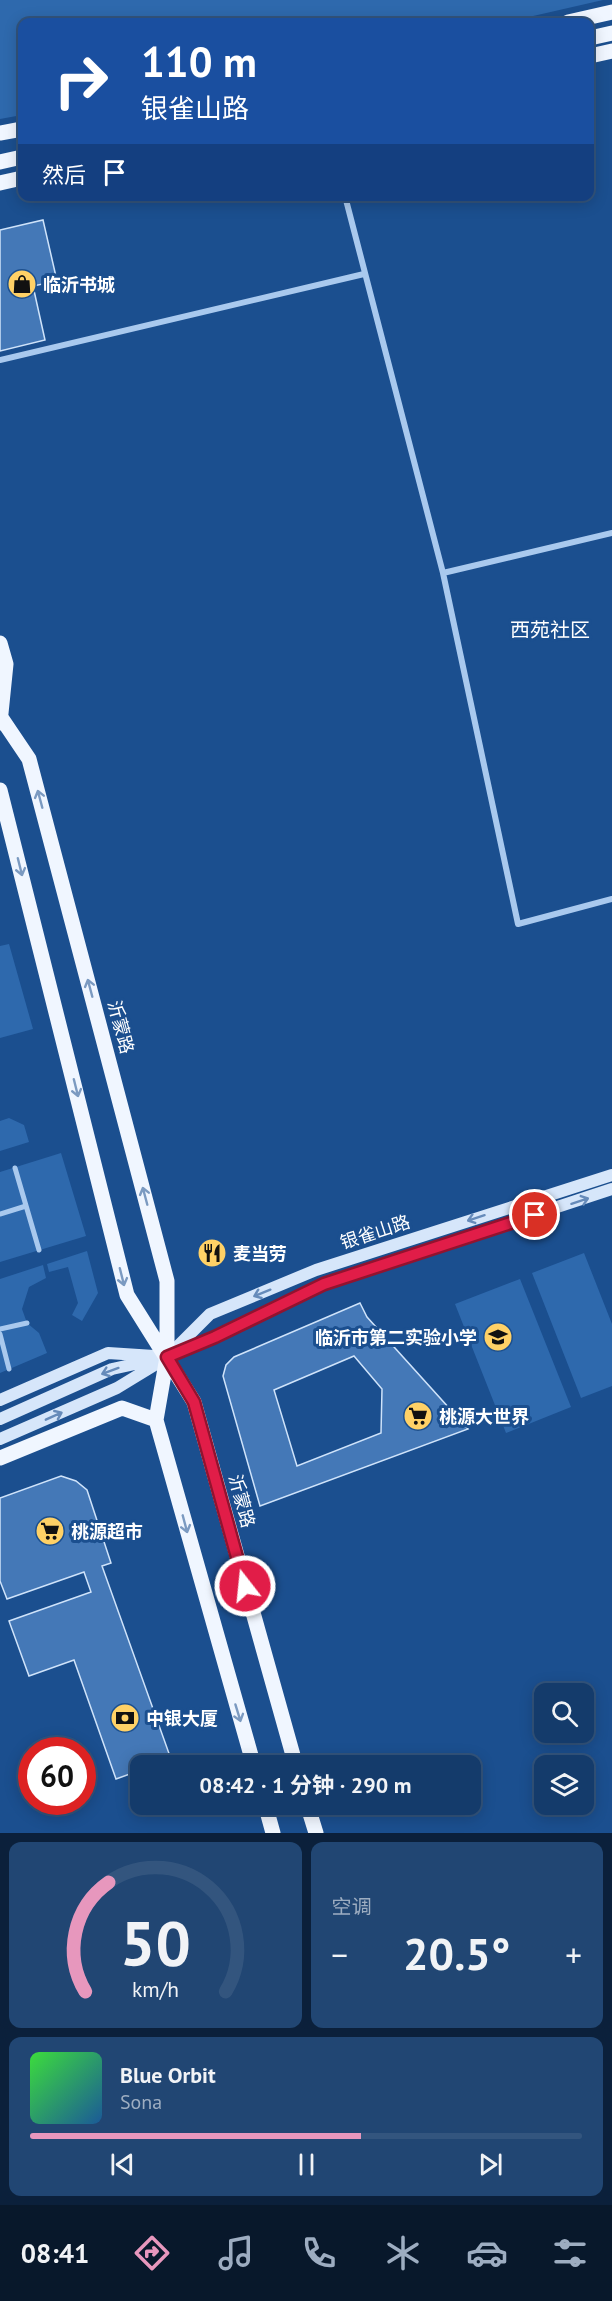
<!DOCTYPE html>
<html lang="zh">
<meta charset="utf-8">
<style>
body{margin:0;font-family:"PT Sans","Noto Sans SC",sans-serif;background:#214673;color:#f1f3f6;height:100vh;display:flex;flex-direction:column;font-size:22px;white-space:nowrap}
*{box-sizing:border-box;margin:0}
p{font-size:20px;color:#9dadc1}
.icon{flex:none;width:33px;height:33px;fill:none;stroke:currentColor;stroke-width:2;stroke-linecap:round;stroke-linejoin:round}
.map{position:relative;height:1833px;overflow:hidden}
.side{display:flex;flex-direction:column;gap:9px;padding:9px;background:#0b203b;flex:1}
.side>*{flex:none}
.top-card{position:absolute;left:18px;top:18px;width:576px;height:183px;border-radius:12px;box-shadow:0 3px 15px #0003,0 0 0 2px #33557e;background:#1a4fa0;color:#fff;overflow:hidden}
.tools{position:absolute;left:534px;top:1683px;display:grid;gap:12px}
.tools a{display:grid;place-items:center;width:60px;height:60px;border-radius:12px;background:#143b6b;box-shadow:0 3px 15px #0003,0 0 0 2px #33557e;font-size:30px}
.speed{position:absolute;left:18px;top:1737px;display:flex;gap:12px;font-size:30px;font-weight:700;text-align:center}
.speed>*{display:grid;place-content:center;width:78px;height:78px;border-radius:50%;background:#143b6b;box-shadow:0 3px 15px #0003,0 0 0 2px #33557e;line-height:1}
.speed .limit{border:9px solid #d22;background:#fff;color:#111}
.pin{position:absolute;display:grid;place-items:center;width:51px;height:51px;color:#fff;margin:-26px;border:3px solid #fff;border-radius:50%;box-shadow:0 2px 6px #0007}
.me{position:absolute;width:66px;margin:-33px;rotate:344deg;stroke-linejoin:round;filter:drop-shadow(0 0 4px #0008)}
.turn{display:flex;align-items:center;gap:21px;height:126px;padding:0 24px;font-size:27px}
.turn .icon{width:78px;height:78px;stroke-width:2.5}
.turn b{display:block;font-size:42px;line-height:51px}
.then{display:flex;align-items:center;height:57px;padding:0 24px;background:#0003;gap:12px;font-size:22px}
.big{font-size:45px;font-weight:700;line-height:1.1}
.side .card{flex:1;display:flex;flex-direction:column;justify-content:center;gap:9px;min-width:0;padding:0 21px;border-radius:12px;background:#214673}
.side .dial{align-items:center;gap:0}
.dial svg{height:156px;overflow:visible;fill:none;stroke:#33557e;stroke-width:7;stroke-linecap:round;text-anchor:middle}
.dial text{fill:#f1f3f6;stroke:none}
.song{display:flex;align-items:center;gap:18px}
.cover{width:72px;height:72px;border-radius:9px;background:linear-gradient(135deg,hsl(120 70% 55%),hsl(210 70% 35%))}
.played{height:6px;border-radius:3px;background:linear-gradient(90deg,#e797bd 60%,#33557e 60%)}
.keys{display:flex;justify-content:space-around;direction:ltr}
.heat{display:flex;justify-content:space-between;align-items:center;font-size:33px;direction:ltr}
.side .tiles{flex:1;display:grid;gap:9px;grid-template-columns:1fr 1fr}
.card:last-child{grid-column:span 2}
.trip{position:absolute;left:130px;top:1755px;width:351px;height:60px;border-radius:12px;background:#143b6b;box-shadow:0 3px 15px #0003,0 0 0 2px #33557e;font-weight:700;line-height:60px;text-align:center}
.menu{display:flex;height:96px;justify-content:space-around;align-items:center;background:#08182b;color:#9dadc1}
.menu .icon{width:42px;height:42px}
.menu .active{color:#e797bd}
.menu b{font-size:27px;color:#f1f3f6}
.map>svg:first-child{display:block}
.green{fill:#2e69ad}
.building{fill:#4478b7;stroke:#cfe3fa;stroke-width:1.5;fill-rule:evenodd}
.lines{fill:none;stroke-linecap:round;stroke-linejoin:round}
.pedestrian{stroke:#a9c9ee;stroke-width:5}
.minor{stroke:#a9c9ee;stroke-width:6}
.secondary{stroke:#d6e6fa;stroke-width:12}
.primary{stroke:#f0f6ff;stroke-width:15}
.oneway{stroke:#7b9ac1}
.oneway2{stroke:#668bba}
.route-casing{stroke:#92132f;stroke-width:15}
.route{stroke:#e11d48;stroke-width:10}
.labels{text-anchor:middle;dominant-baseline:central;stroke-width:6;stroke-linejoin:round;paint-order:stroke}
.poi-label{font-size:18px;font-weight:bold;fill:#fff;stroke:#1b4f8f;text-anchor:start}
.street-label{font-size:18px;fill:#fff;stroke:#1b4f8f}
.neighbourhood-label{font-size:20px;fill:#fff;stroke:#1b4f8f}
</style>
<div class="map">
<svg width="612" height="1833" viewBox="0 0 612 1833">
<rect width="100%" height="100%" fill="#1b4f8f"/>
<path class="green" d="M0 0H603L507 22H22V115L0 119Z
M9 944 33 1029 0 1038V946Z
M9 1118 24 1125 29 1142 0 1151V1121Z
M61 1153 86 1236 0 1262V1172Z
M87 1251 98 1293 82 1321 72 1315 78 1303 68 1267 49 1272 47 1264Z
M584 1253 612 1324V1386L581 1398 532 1273Z
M43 1265 46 1278 29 1287 22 1309 27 1323 39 1333 47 1353 0 1373V1279Z
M520 1279 571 1407 506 1433 455 1304Z"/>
<path class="building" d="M43 220 57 281 33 286 45 340 0 351V230Z
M360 1303 367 1317 468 1429 260 1506 223 1376 226 1365 234 1357ZM354 1356 382 1389 381 1433 297 1466 274 1390Z
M61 1476 76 1481 87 1490 111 1563 102 1566 171 1759 153 1766H141V1770L116 1779 74 1660 29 1676 9 1621 91 1592 84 1572 7 1599 0 1581V1498Z"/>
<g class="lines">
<path class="pedestrian" d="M15 1168 39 1250
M0 1214 26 1206
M0 1329 27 1323
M0 1334 9 1369"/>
<path class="minor" d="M345 196 443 573 612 533
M0 360 364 274
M443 573 518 924 612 899"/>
<path class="secondary" d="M173 1354 215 1337 324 1284 612 1189
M0 1400 108 1353 154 1356
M0 1419 112 1369 167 1357 210 1314 316 1270 612 1175
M0 1439 117 1388 158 1363"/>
<path class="primary" d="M568 22 612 12
M590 38 612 33
M590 56 612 51
M0 133 22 129
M0 162 22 157
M0 183 22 178
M0 643 6 664 0 723
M0 716 29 759 167 1281V1357L156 1420 254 1766
M0 790 127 1295 194 1402 296 1766
M0 1458 122 1408 156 1420
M265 1804 273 1833
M307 1804 316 1833"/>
</g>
<defs><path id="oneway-shaft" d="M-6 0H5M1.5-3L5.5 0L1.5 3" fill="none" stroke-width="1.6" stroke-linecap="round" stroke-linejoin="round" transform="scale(1.5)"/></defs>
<g class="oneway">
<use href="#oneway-shaft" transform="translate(40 799) rotate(-105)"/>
<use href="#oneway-shaft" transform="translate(20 867) rotate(76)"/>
<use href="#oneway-shaft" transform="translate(90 988) rotate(-105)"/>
<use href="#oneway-shaft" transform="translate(76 1088) rotate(76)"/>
<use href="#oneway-shaft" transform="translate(145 1196) rotate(-105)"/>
<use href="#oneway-shaft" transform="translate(122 1277) rotate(76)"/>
<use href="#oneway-shaft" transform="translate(185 1524) rotate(75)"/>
<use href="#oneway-shaft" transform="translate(238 1713) rotate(73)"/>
</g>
<g class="oneway2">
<use href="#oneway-shaft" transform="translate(580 1201) rotate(-18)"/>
<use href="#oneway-shaft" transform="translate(476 1218) rotate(162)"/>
<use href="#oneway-shaft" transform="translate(262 1293) rotate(158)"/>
<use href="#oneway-shaft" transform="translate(110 1371) rotate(160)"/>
<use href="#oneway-shaft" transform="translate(54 1416) rotate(-24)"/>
</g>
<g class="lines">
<g class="route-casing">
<path id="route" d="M245 1586 194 1402 167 1357 215 1337 324 1284 535 1215"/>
</g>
<use href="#route" class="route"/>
</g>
<defs>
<g id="shop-disc" transform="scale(1.5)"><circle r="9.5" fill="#ffd166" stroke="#1b4f8f"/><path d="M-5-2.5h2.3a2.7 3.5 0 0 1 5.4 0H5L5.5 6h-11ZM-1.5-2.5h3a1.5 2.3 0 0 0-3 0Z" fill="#111"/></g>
<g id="restaurant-disc" transform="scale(1.5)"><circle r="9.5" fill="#ffd166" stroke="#1b4f8f"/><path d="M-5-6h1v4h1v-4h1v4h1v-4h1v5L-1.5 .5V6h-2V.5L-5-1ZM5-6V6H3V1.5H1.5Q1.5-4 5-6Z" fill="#111"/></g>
<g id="school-disc" transform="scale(1.5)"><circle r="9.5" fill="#ffd166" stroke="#1b4f8f"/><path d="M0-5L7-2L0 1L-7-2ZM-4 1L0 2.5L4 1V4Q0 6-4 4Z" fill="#111"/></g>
<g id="supermarket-disc" transform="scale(1.5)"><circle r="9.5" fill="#ffd166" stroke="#1b4f8f"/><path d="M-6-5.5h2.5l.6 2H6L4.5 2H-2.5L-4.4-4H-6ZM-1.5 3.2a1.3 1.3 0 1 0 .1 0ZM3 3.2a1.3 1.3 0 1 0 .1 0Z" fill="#111"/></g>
<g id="bank-disc" transform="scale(1.5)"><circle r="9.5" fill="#ffd166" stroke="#1b4f8f"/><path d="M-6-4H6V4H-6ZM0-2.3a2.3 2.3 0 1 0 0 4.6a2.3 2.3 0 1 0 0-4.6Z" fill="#111"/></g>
</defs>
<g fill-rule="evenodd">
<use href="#shop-disc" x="22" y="284"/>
<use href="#restaurant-disc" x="212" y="1253"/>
<use href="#school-disc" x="498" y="1337"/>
<use href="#supermarket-disc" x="418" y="1416"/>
<use href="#supermarket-disc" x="50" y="1531"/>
<use href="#bank-disc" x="125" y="1718"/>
</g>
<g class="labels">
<g class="poi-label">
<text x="43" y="284">临沂书城</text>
<text x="233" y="1253">麦当劳</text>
<text x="477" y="1337" text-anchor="end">临沂市第二实验小学</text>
<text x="439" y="1416">桃源大世界</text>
<text x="71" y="1531">桃源超市</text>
<text x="146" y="1718">中银大厦</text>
</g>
<g class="street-label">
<text transform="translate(121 1027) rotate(75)">沂蒙路</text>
<text transform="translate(375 1232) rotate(-18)">银雀山路</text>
<text transform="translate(242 1501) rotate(75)">沂蒙路</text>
</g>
<g class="neighbourhood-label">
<text x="550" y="630">西苑社区</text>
</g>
</g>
</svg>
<div class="tools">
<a><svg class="icon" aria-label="search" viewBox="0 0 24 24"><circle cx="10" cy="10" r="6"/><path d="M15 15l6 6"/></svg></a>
<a><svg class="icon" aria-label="layers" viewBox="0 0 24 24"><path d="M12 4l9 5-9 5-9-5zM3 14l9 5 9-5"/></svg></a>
</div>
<div class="speed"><div class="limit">60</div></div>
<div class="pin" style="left:535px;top:1215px;background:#d93025"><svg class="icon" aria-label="arrive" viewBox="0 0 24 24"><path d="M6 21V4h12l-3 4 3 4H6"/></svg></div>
<svg class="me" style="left:245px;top:1586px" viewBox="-20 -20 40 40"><circle r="17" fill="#e11d48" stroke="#fff" stroke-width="3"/><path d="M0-11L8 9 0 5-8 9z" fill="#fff"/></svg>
<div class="trip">08:42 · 1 分钟 · 290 m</div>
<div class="top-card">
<div class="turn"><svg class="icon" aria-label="right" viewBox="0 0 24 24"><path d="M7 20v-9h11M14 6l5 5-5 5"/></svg><div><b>110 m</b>银雀山路</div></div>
<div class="then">然后<svg class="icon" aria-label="arrive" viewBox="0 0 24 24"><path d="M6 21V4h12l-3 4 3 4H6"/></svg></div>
</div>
</div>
<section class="side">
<div class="tiles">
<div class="card dial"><svg viewBox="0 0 100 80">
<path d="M14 69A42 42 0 1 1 86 69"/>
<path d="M14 69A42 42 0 0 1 26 13" stroke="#e797bd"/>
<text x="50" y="56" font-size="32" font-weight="700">50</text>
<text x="50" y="72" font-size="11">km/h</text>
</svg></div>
<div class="card"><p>空调</p>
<div class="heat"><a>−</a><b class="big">20.5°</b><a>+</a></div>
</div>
<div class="card">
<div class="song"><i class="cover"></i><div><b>Blue Orbit</b><p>Sona</p></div></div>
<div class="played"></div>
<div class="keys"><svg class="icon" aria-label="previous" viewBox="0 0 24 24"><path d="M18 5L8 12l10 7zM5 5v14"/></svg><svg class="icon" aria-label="pause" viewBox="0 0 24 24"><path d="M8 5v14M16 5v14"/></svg><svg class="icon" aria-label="next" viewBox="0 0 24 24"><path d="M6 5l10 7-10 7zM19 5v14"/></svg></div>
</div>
</div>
</section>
<nav class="menu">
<b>08:41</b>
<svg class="icon active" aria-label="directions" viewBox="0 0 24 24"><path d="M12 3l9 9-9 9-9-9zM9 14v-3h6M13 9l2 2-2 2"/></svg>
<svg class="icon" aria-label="music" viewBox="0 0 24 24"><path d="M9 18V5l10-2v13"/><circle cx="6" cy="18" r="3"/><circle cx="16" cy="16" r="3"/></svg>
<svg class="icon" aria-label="phone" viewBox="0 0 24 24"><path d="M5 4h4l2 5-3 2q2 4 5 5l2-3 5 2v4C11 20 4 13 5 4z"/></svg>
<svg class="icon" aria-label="climate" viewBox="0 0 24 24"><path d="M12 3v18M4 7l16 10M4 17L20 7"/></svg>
<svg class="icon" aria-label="car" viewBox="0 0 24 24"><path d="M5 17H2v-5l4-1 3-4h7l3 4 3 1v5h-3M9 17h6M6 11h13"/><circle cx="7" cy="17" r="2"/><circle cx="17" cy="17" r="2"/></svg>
<svg class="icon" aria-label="filters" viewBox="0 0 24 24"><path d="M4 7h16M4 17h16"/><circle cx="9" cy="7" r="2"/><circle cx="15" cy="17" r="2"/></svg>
</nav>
